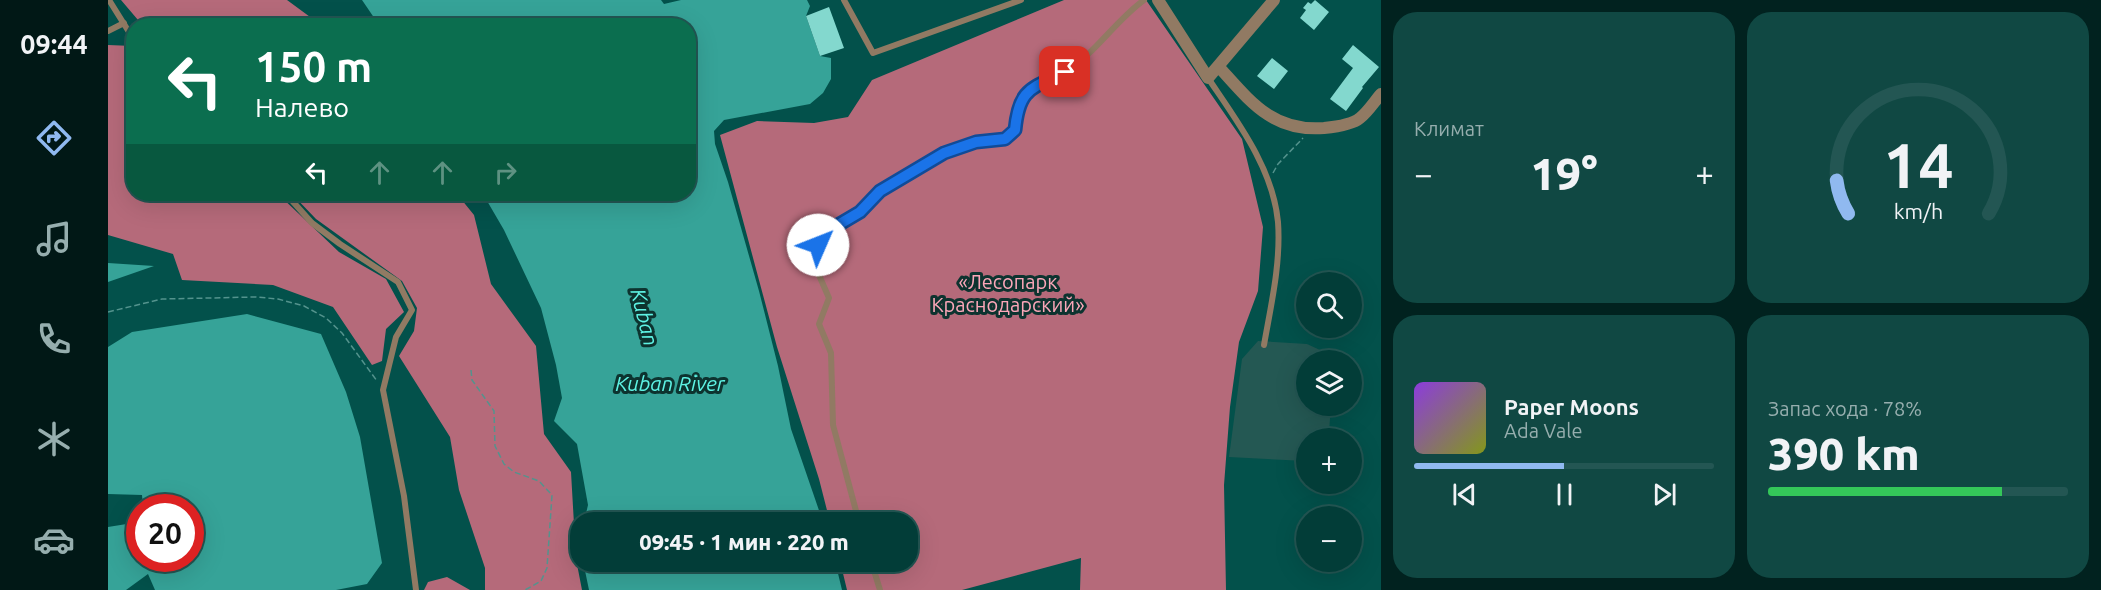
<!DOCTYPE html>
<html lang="ru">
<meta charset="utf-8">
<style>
body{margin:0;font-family:Ubuntu,sans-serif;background:#104843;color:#f1f3f6;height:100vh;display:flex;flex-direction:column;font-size:22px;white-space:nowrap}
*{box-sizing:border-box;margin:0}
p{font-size:20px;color:#96aeae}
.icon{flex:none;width:33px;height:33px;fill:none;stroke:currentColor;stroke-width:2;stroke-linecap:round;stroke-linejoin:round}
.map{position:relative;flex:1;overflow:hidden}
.sheet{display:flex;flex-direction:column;gap:12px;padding:12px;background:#01221f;width:720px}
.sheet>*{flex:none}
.top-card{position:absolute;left:18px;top:18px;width:570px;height:183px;border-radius:24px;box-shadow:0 6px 24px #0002,0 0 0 2px #235653;background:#0b6e4f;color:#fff;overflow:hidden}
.controls{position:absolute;left:1188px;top:272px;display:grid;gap:12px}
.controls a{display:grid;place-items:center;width:66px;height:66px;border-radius:50%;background:#023d38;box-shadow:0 6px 24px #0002,0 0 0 2px #235653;font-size:30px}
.speed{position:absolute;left:18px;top:494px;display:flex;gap:12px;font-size:30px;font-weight:700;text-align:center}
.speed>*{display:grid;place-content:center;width:78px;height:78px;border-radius:50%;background:#023d38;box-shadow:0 6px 24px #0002,0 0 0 2px #235653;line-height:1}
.speed .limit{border:9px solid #d22;background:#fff;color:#111}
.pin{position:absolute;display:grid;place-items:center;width:51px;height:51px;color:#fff;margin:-26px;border-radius:12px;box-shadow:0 3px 9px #0006}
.me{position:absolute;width:66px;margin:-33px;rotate:46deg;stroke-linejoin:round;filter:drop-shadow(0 0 4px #0008)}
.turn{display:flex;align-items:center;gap:21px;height:126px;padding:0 30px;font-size:27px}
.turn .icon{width:78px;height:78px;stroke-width:2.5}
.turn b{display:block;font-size:42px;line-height:51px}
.lanes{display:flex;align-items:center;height:57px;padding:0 30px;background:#0003;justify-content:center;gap:30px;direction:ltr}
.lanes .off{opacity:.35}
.big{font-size:45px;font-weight:800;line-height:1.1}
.sheet .card{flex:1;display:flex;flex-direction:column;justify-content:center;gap:9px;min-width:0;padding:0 21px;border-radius:24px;background:#104843}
.sheet .dial{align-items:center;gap:0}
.dial svg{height:156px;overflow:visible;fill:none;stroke:#235653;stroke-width:7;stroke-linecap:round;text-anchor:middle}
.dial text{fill:#f1f3f6;stroke:none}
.song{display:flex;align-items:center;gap:18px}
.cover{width:72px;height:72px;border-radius:9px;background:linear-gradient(135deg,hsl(270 70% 55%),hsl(70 70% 35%))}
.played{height:6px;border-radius:3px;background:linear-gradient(90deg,#90b9f0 50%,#235653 50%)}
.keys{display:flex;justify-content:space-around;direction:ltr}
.heat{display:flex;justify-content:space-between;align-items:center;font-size:33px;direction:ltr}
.charge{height:9px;border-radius:4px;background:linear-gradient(90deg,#34c759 78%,#235653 0)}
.sheet .tiles{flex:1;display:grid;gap:12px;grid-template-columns:repeat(2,1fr)}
.trip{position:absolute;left:462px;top:512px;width:348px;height:60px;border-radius:24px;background:#023d38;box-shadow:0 6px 24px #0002,0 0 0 2px #235653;font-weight:800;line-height:60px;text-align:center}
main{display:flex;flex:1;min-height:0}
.menu{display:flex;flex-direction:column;width:108px;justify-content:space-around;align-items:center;background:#011816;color:#96aeae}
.menu .icon{width:42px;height:42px}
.menu .on{color:#90b9f0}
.menu b{font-size:27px;color:#f1f3f6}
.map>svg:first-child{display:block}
.built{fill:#245853}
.forest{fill:#b56a7a}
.water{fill:#36a398}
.building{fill:#83d8ce}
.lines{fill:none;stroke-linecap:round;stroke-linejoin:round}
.path{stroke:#54938d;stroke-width:1.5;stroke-dasharray:6 3;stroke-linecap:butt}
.lane{stroke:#917a63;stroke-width:6}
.street{stroke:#917a63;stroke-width:12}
.route-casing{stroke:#114b97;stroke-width:15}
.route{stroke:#1a73e8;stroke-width:10}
.labels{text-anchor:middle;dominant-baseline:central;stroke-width:6;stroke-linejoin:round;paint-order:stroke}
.park-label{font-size:20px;fill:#fca7b9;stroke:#0d332f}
.water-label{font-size:21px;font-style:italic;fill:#5ef3e4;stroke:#0d332f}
</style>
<main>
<nav class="menu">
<b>09:44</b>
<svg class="icon on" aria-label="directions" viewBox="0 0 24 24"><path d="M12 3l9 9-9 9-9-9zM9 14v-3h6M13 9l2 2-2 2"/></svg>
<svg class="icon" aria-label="music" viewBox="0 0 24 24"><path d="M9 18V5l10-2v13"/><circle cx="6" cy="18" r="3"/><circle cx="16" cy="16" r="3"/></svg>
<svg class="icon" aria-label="phone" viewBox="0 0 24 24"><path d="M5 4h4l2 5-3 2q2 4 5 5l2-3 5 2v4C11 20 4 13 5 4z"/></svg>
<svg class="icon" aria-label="climate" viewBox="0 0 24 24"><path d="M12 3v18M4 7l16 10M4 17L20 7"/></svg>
<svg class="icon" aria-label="car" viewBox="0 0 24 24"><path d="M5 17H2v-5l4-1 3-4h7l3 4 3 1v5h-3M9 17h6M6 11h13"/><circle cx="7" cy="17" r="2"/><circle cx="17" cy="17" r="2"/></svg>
</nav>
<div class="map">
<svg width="1273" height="590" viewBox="0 0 1273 590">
<rect width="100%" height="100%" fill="#03514b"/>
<path class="built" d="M1150 341 1199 344 1225 356 1224 360H1198V405H1223L1221 432 1216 438H1198V461L1121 457 1134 359Z"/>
<path class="forest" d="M13 0H179L213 25H32L30 20Z
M956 0H1038L1134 139 1155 227 1150 291 1131 342 1122 407 1116 485 1118 590H972L973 558 854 590H739L732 561H800V522H722L711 479 669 347 612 135 649 121 706 123 740 117 764 80Z
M0 45 25 46 26 194H170L231 252 278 279 296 312 278 329 274 361 264 365 225 307 165 285 74 280 65 254 0 235Z
M184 194H349L366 215 383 284 428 346 436 434 463 472 468 559 474 590H377V568L351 490 342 437 291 356 306 331 309 308 294 281 208 219Z
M339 577 362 590H316L320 582Z"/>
<path class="water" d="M254 0H553L556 4 573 0H699L702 6 698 16 712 56 723 58V79L715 93 702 104 616 120 606 131 607 144 620 182 651 291 670 366 683 429 715 522H476L480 505 469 444 446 421 454 398 448 365 433 308 396 230 375 194H580V26L271 25Z
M0 263 46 266 0 282Z
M139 314 213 334 238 392 252 437 274 563 259 584 228 590H47L40 574 18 590H0V527L31 522 32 558H82V507H35L34 495 0 494V347L24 332Z
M475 561H727L734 590H481Z"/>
<path class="building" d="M1207 0 1221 12 1206 30 1192 18 1198 10 1195 8 1200 2 1203 4Z
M721 7 736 48 712 56 698 16Z
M1245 45 1271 67 1254 87 1255 88 1238 111 1222 99 1245 68 1234 59Z
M1164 58 1180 71 1166 89 1149 76Z"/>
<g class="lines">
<path class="path" d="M1165 173 1170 164 1195 138
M0 312 54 299 148 297 170 299 196 306 218 318 234 333 269 381
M363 370 364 380 386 411 387 446 396 464 406 472 431 481 444 495 439 568 433 581 417 590"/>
<path class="lane" d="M1 0 26 40
M736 0 765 53 913 0
M0 31 16 23
M1100 78C1129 121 1165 168 1170 222 1173 263 1163 305 1156 345
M178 194 204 223 232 244 290 282 304 310 288 337 275 390 296 496 308 590
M751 522 725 425 723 353 711 324 721 298 707 266 710 245 730 225 751 212 772 191 835 153 868 142 897 139 907 130C908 118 910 99 919 90 929 82 946 79 957 72 988 53 1007 21 1036 0
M763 561 772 590"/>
<path class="street" d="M1050 0 1100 78 1166 0
M1110 66C1142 101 1164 132 1216 128 1226 127 1244 125 1252 118 1260 112 1266 102 1273 94"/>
</g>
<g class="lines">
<g class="route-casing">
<path id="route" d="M710 245 730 225 752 212 772 191 836 153 868 142 897 139 907 130C911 88 923 89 957 72"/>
</g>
<use href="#route" class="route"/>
</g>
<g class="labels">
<g class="park-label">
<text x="900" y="281">«Лесопарк<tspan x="900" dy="23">Краснодарский»</tspan></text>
</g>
<g class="water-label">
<text transform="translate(537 317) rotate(76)">Kuban</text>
<text x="562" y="383">Kuban River</text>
</g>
</g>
</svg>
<div class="controls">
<a><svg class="icon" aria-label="search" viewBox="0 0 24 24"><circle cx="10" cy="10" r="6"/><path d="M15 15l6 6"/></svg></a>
<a><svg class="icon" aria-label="layers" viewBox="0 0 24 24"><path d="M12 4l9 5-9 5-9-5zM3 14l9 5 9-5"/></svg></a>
<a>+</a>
<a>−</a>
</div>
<div class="speed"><div class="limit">20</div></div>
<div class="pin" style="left:957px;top:72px;background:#d93025"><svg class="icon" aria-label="arrive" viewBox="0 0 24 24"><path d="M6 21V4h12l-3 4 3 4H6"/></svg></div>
<svg class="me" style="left:710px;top:245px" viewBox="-20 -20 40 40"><circle r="19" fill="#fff"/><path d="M0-13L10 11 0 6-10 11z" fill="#1a73e8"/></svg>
<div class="trip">09:45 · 1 мин · 220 m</div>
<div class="top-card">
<div class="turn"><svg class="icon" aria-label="left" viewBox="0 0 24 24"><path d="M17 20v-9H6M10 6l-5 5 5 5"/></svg><div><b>150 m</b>Налево</div></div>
<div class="lanes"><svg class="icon" aria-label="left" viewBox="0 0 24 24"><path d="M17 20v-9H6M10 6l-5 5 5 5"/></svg><svg class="icon off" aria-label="ahead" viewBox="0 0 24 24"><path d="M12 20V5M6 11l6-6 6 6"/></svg><svg class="icon off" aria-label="ahead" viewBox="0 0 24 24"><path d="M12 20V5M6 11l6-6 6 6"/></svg><svg class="icon off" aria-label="right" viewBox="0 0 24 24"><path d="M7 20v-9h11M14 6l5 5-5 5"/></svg></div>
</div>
</div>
<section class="sheet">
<div class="tiles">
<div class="card"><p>Климат</p>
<div class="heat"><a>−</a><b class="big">19°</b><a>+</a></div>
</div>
<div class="card dial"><svg viewBox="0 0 100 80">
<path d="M14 69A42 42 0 1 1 86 69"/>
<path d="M14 69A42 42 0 0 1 8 52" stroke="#90b9f0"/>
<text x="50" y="56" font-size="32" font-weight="700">14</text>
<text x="50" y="72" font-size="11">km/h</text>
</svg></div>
<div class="card">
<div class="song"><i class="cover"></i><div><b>Paper Moons</b><p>Ada Vale</p></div></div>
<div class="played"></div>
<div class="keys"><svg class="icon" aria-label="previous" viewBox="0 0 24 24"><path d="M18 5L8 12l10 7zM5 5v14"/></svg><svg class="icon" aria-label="pause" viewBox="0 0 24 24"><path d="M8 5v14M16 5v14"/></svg><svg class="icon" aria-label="next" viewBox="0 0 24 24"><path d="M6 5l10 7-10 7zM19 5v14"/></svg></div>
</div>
<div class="card"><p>Запас хода · 78%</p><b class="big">390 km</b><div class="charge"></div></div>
</div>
</section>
</main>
